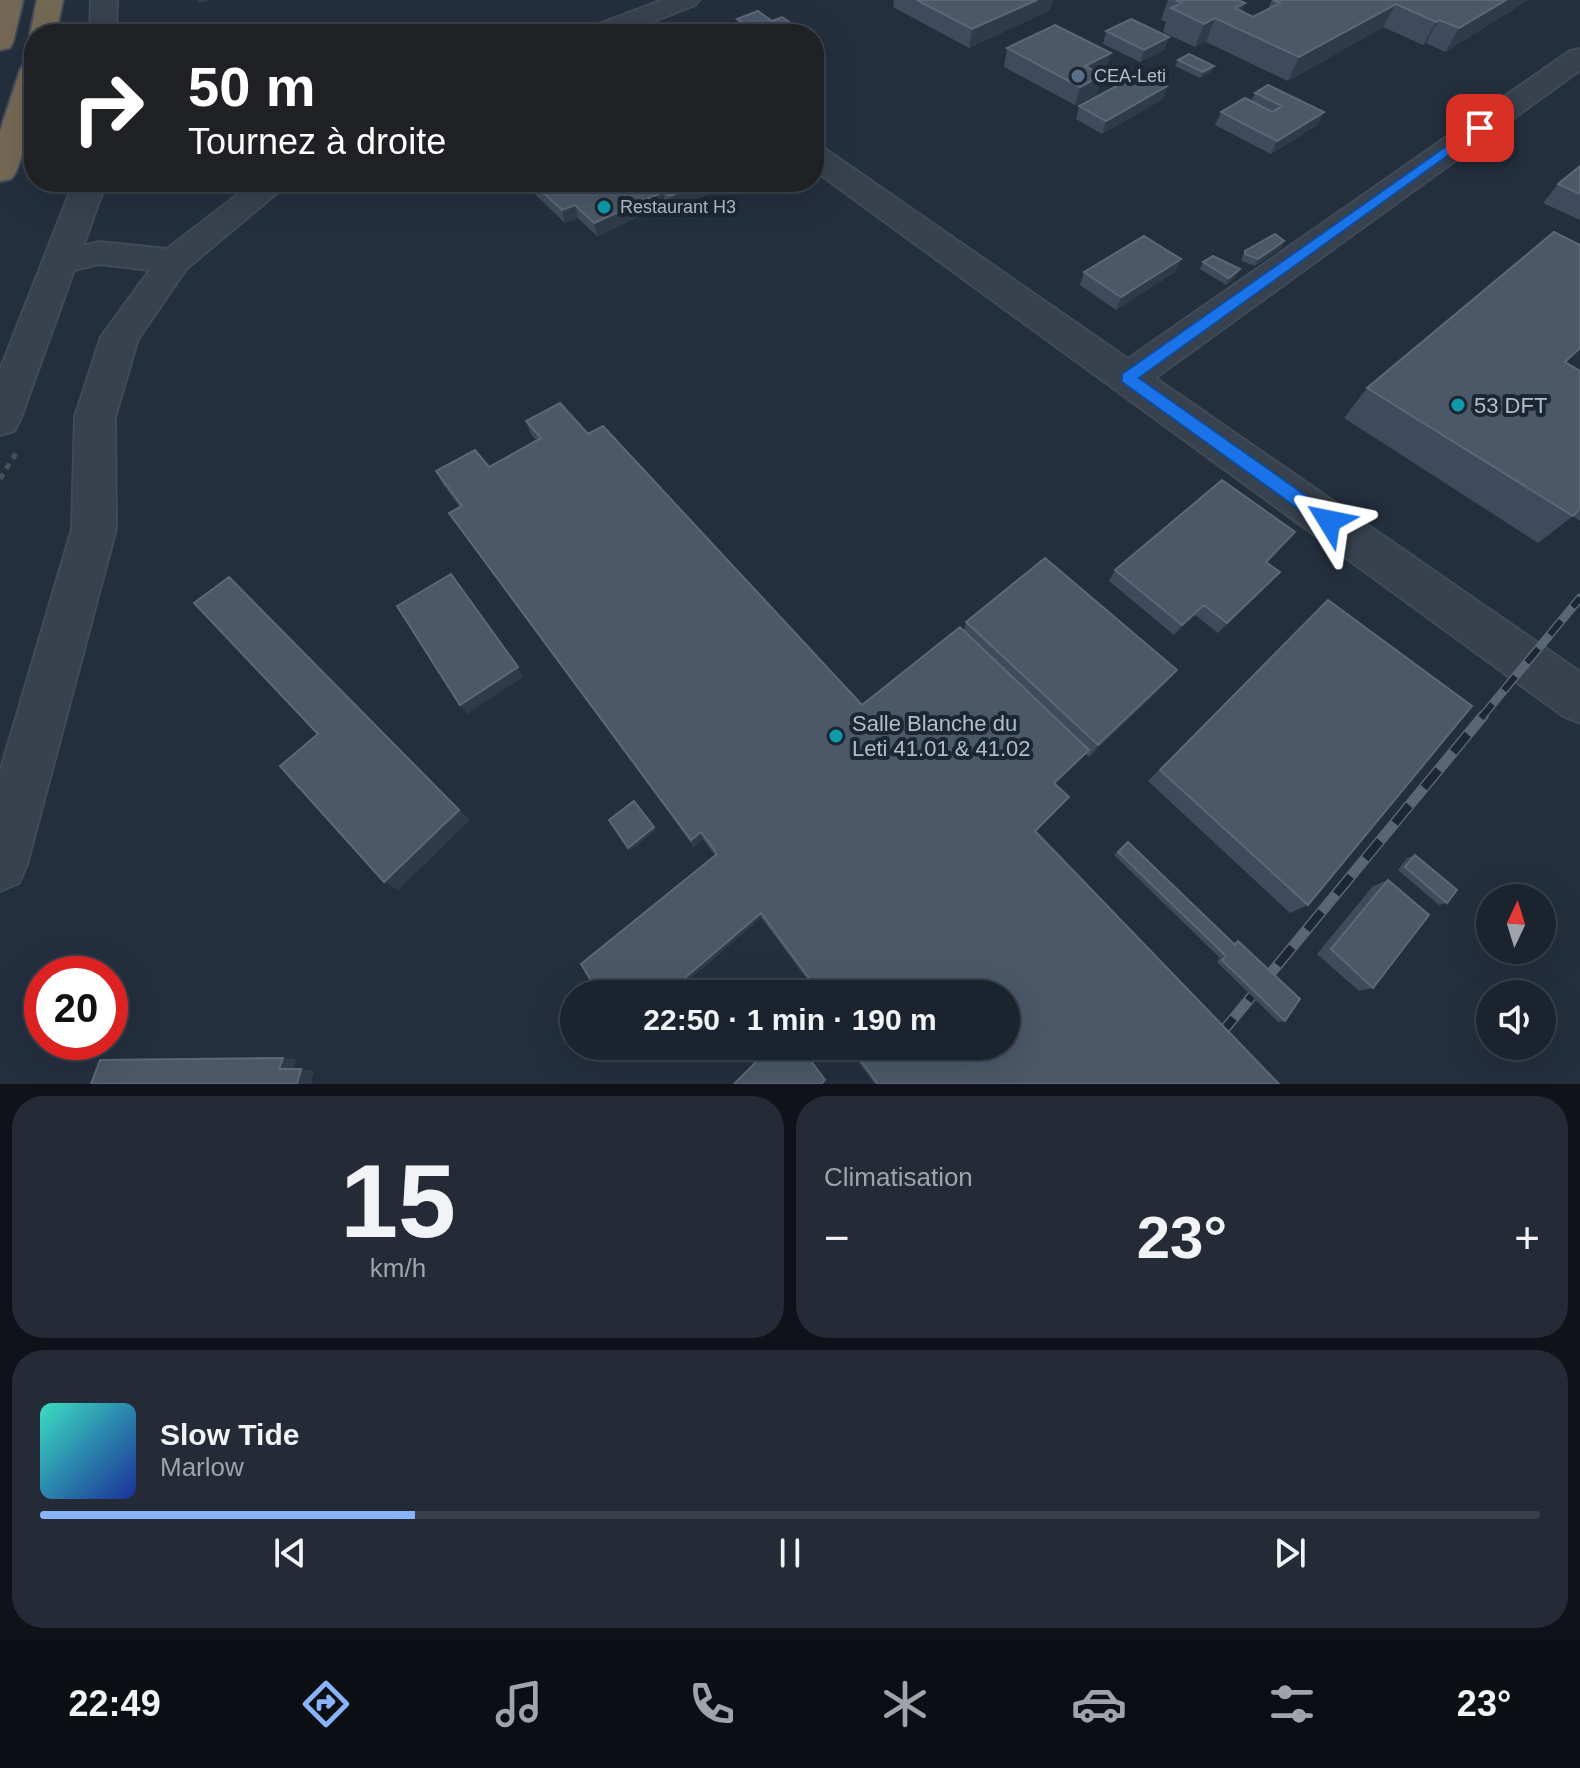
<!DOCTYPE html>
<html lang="fr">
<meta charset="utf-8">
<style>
body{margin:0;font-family:Helvetica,sans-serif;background:#242b36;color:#f1f3f6;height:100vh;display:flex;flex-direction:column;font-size:30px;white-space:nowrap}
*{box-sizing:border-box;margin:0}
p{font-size:26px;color:#a0a4aa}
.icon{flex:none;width:44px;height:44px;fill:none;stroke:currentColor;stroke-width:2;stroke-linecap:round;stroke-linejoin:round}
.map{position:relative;height:1084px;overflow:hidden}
.sheet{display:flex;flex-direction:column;gap:12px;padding:12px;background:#0f1319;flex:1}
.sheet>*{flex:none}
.hud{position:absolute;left:24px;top:24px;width:800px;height:168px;border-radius:32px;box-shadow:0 8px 32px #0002,0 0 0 2px #39404a;background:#202124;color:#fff;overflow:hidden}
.needle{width:52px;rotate:4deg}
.tools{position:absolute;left:1476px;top:884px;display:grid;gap:16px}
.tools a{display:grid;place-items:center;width:80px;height:80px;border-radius:50%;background:#1b232e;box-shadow:0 8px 32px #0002,0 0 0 2px #39404a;font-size:40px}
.speed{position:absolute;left:24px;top:956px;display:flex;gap:16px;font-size:40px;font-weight:700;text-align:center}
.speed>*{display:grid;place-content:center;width:104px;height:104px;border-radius:50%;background:#1b232e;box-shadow:0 8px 32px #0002,0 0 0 2px #39404a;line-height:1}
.speed .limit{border:12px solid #d22;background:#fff;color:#111}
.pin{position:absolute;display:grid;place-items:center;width:68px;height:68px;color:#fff;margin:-34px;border-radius:16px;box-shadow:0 4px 12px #0006}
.me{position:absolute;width:88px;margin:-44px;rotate:305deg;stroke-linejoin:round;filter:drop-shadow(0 0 6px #0008)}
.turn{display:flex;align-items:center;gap:28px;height:168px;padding:0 32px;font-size:36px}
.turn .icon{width:104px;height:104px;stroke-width:2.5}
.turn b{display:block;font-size:56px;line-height:68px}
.big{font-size:60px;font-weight:700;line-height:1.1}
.sheet .tile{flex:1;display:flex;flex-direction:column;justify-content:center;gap:12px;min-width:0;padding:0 28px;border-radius:32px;background:#242b36}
.sheet .dial{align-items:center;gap:0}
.dial b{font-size:104px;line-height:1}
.song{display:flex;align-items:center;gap:24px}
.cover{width:96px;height:96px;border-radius:12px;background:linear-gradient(135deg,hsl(170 70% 55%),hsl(230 70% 35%))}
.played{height:8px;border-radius:4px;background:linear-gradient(90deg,#8ab4f8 25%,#39404a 25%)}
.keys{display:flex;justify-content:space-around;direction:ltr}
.heat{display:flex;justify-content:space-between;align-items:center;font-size:44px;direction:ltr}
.sheet .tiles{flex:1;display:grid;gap:12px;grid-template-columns:1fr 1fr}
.tile:last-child{grid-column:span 2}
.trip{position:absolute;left:560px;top:980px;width:460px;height:80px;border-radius:40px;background:#1b232e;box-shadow:0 8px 32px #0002,0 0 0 2px #39404a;font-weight:700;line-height:80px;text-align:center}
.dock{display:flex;height:128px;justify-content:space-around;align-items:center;background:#0b0e12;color:#a0a4aa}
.dock .icon{width:56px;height:56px}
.dock .on{color:#8ab4f8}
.dock b{font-size:36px;color:#f1f3f6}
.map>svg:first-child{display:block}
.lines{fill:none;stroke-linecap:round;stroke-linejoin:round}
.minor-casing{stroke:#414a57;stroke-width:4}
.highway-casing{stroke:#434c59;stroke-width:4}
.path{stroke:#3f5557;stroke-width:5;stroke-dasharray:6 6;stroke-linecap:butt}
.minor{fill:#38414e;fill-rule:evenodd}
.highway{fill:#746855;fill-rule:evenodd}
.rail-far1-casing{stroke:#5a6575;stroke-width:9}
.rail-casing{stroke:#5a6575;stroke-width:11}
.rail-far1{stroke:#1d2633;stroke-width:6;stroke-dasharray:18;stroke-linecap:butt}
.rail{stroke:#1d2633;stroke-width:8;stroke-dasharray:23;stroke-linecap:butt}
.wall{fill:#3f4b5c}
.shaded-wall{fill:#2f3b4b}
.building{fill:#4b5868;stroke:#5c6777;stroke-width:2}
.route{fill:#1a73e8;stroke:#114b97;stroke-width:2}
.service-dot{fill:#5c6f8a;stroke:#1d2633;stroke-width:3}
.culture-dot{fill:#0f9aa8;stroke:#1d2633;stroke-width:3}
.labels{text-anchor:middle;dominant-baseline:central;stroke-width:8;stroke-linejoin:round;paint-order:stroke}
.far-poi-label{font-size:18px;fill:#b4bcc9;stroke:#1d2633;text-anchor:start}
.poi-label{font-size:22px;fill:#b4bcc9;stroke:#1d2633;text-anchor:start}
</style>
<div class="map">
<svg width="1580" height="1084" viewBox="0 0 1580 1084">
<rect width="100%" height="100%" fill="#242f3e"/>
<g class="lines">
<g class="minor-casing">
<path id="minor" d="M91 0H117L116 34H90Z
M663 0H699L695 5 621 34H584L588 28Z
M1580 49V70L1155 378 1580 672V723L1563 716 814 170V147L825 149 1128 359 1570 51Z
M74 182H106L83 246 99 242 167 249 254 182H290L186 269 138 339 115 417 116 529 27 864 19 883 0 891V772L72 529 75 417 101 337 150 270 99 264 74 270 20 420 14 431 0 435V370Z"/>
</g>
<g class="highway-casing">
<path id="highway" d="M0 0H23L13 42 10 48 0 50Z
M37 0H63L56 34H34V40L30 34Z
M34 62V120L16 172 11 179 0 181V131L20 70 24 64Z"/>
</g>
<path class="path" d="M0 479 18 450"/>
<use href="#minor" class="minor"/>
<use href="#highway" class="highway"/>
<g class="rail-far1-casing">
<path id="rail-far1" d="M1481 718 1580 598"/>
</g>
<g class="rail-casing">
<path id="rail" d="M1219 1036 1483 716"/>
</g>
<use href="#rail-far1" class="rail-far1"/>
<use href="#rail" class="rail"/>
</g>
<path class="wall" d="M894 0H1053L1050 10 969 48 893 7Z
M1168 0H1238L1245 3 1242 11 1253 17 1268 9 1272 0H1528L1445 52 1426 43 1423 45 1383 27 1288 81 1206 42 1195 47 1163 32 1166 22 1161 20Z
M737 19 772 21 797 27V34H741L738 32Z
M1106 31 1169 37 1164 50 1140 62 1103 44Z
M1007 48 1105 72 1100 74 1102 75 1097 94 1075 105 1004 67Z
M1178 60 1214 66 1211 72 1200 78 1175 66Z
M1167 86 1163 99 1102 134 1076 119 1079 106Z
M1255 93 1324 112 1317 125 1271 154 1215 125 1221 112 1251 101Z
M1580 166V220L1543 203 1558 184Z
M525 182H722L723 188 672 210 665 205 597 236 578 218 565 223 526 186Z
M1281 248 1255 266 1242 261V257L1245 251Z
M1181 259 1175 272 1116 310 1080 285 1084 272Z
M1203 262 1236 276 1226 285 1200 269Z
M1566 363 1580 371V521L1573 516 1538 543 1344 418 1367 388Z
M526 421 588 434 862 705 964 630 966 622 1165 684 1089 757 1085 754 1055 784 1069 797 1036 832 1279 1084H875L847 1046H1006L818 994 703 839 694 847 456 524 449 513 460 507 442 483 436 471 489 467 536 440 531 434Z
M1295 532 1267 562 1270 583 1218 633 1195 615 1174 635 1109 581 1115 570Z
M1328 600 1308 905 1290 913 1148 781Z
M1128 842 1233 943 1238 941 1285 1021 1278 1022 1217 962 1220 958 1114 855Z
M1415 855 1447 903 1439 905 1398 870 1407 858Z
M1388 880 1373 988 1359 991 1317 954 1373 886Z"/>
<path class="shaded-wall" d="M197 0H211L199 3Z
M1037 0H1053L1050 10 969 48 972 29Z
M1506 0H1528L1445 52 1459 28Z
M1245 3 1236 26 1235 8Z
M1396 4 1383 27 1288 81 1299 57Z
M1215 18 1206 42 1195 47 1204 24Z
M1439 20 1426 43 1423 45 1436 22Z
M797 27V34H788V30Z
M1169 37 1164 50 1140 62 1144 50Z
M1111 53 1105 72 1079 85 1085 66Z
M1214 66 1211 72 1200 78 1203 72Z
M1102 75 1097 94 1075 105 1080 87Z
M1167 86 1163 99 1102 134 1106 121Z
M1324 112 1317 125 1271 154 1277 141Z
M705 182H722L723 188 672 210 670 196Z
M663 192 665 205 597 236 594 223Z
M575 205 578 218 565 223 562 210Z
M1284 241 1281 248 1255 266 1258 259Z
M1181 259 1175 272 1116 310 1121 297Z
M1240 269 1236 276 1226 285 1229 278Z
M1295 532 1285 544 1256 572 1266 562Z
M1280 572 1270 583 1218 633 1227 623Z
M229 577 470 820 398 890 384 882 459 810Z
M1204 605 1195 615 1174 635 1182 625Z
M518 667 523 677 467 714 460 705Z
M1177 670 1165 684 1089 757 1098 745Z
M1089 750 1082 758 1048 791 1054 783Z
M654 827 656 830 630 851 628 848Z
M701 832 703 839 694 847 691 840Z
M761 913V918L673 994H666Z
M283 1058 296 1059 293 1071 279 1069Z
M301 1069 314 1071 311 1084H297Z"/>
<path class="building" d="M917 0H1037L972 29Z
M1175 0H1238L1245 3 1235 8 1253 17 1280 3 1273 0H1506L1459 28 1439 20 1436 22 1396 4 1299 57 1215 18 1204 24 1171 8 1182 3Z
M758 11 772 21 782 17 797 27 788 30 794 34H759L737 19Z
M1131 19 1169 37 1144 50 1106 31Z
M1055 25 1111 53 1085 66 1102 75 1080 87 1007 48Z
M1189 54 1214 66 1203 72 1178 60Z
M1141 73 1167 86 1106 121 1079 106Z
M1268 85 1324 112 1277 141 1221 112 1245 98 1272 112 1282 106 1255 93Z
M1580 166V194L1558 184Z
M532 182H705L670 196 663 192 594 223 575 205 562 210Z
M1554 232 1580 245V348L1565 362 1580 371V508L1573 516 1367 388Z
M1275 234 1284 241 1258 259 1245 254V251Z
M1144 236 1181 259 1121 297 1084 272Z
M1213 256 1240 269 1229 278 1203 262Z
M560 403 588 434 603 426 862 705 960 627 1089 750 1054 783 1069 797 1035 831 1279 1084H878L850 1046H1006V994H818L820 993 761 913 666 994H599L581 964 717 854 701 832 691 840 449 513 462 506 436 471 475 450 489 467 541 438 526 421Z
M1222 480 1295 532 1266 562 1280 572 1227 623 1204 605 1182 625 1115 570Z
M1045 558 1177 670 1098 745 966 622Z
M451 574 518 667 460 705 397 606Z
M229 577 459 810 384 882 280 766 318 734 194 603Z
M1328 600 1472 706 1308 905 1160 770Z
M634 801 654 827 628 848 609 820Z
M1128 842 1235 945 1238 941 1300 999 1285 1021 1222 960 1226 956 1118 852Z
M1415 855 1457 890 1447 903 1405 867Z
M1388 880 1429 915 1373 988 1331 949Z
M772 1046H800L825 1080 821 1084H734Z
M283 1058 279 1069H301L297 1084H91L100 1060Z"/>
<path class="route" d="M1475 126 1486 128 1139 378 1335 516 1338 521 1335 526H1322L1122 382V374Z"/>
<circle class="service-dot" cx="1078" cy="76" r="8"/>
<g class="culture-dot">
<circle cx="604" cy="207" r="8"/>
<circle cx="1458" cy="405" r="8"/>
<circle cx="836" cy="736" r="8"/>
</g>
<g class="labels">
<g class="far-poi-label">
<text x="1094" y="76">CEA-Leti</text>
<text x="620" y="207">Restaurant H3</text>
</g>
<g class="poi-label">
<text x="1474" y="405">53 DFT</text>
<text x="852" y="723">Salle Blanche du<tspan x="852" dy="25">Leti 41.01 &amp; 41.02</tspan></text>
</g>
</g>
</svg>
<div class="tools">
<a><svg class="needle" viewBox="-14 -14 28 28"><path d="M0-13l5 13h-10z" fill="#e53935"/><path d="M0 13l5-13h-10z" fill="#a0a4aa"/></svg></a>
<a><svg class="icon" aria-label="sound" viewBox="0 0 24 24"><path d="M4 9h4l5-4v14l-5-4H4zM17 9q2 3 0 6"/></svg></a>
</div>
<div class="speed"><div class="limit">20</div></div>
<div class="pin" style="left:1480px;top:128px;background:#d93025"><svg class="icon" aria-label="arrive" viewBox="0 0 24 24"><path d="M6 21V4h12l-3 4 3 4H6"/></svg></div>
<svg class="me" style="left:1329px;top:521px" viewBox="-20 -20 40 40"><path d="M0-17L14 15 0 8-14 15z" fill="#1a73e8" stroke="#fff" stroke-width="4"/></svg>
<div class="trip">22:50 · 1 min · 190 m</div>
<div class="hud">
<div class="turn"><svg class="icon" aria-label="right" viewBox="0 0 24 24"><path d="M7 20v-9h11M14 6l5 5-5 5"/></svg><div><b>50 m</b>Tournez à droite</div></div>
</div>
</div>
<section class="sheet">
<div class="tiles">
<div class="tile dial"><b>15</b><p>km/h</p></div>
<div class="tile"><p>Climatisation</p>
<div class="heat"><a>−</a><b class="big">23°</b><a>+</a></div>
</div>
<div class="tile">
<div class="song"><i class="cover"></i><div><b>Slow Tide</b><p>Marlow</p></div></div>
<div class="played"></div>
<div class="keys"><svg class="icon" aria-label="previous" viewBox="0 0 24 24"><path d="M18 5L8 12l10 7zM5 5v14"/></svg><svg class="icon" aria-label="pause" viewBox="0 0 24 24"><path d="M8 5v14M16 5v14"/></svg><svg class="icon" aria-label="next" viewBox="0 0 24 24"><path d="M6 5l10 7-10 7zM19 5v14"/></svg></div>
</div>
</div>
</section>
<nav class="dock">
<b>22:49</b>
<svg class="icon on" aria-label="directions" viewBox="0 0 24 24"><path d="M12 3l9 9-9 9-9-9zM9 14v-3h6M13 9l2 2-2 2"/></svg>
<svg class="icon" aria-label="music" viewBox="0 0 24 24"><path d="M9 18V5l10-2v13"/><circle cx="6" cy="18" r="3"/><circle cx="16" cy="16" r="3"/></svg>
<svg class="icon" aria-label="phone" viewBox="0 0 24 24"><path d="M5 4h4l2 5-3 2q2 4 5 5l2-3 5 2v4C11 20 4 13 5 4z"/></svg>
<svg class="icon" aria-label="climate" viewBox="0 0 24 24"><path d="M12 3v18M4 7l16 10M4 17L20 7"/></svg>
<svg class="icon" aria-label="car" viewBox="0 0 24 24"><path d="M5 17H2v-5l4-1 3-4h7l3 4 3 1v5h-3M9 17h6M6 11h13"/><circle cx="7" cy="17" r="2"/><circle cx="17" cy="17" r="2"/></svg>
<svg class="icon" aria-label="filters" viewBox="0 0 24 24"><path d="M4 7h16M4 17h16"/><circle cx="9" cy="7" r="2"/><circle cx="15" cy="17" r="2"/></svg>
<b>23°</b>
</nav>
